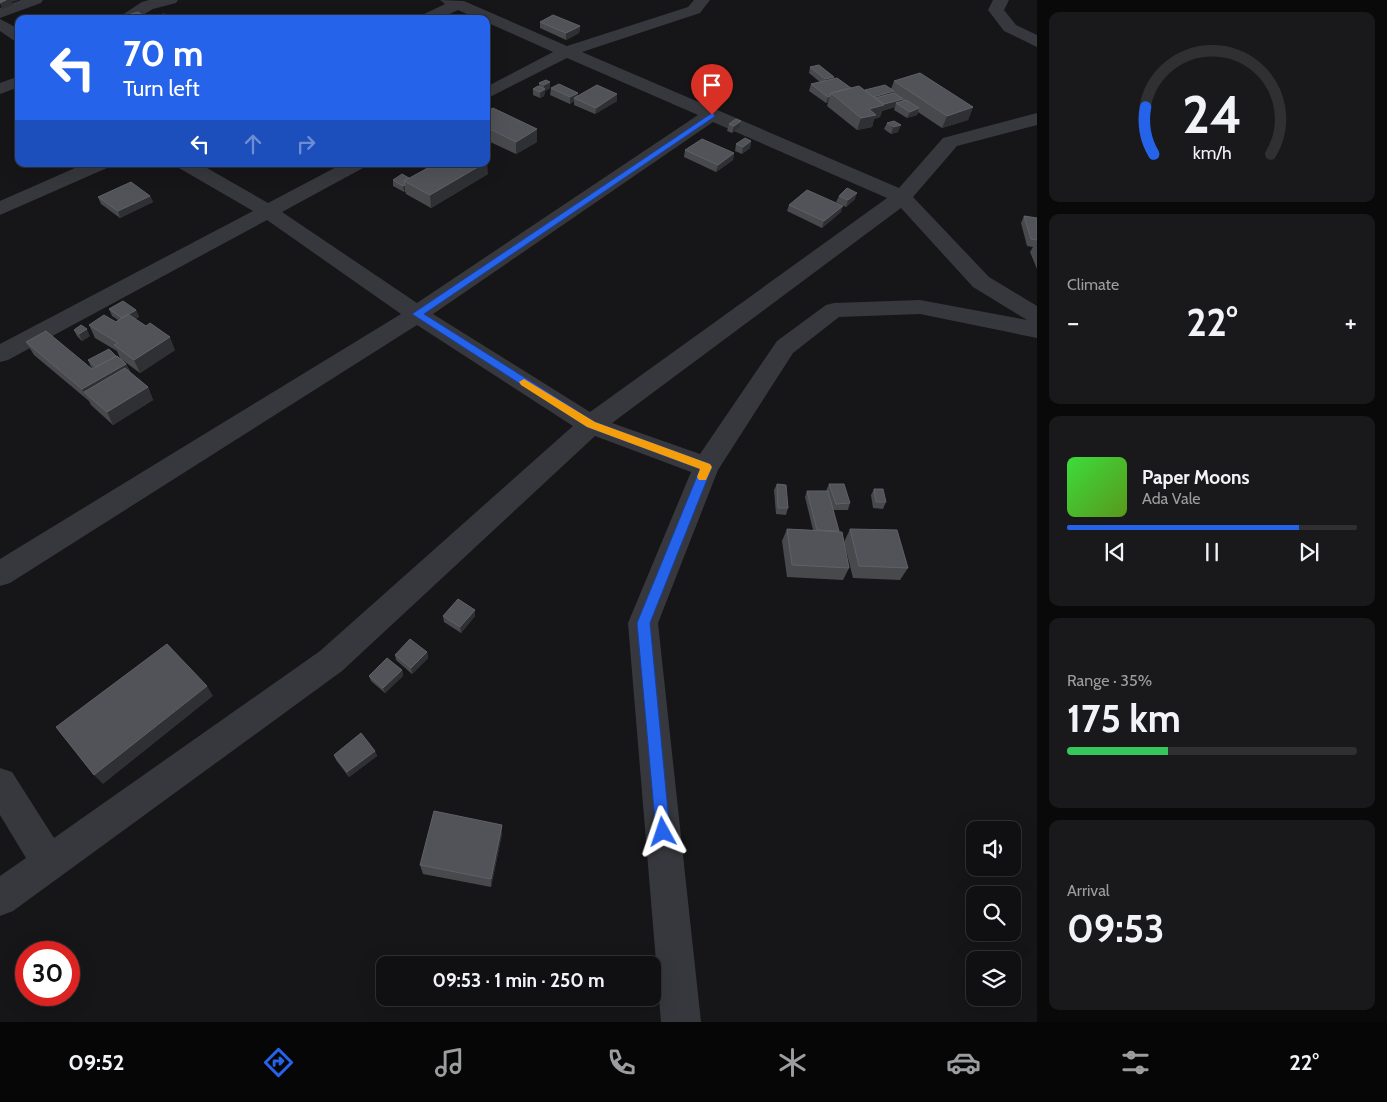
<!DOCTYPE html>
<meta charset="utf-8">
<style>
body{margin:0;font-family:Cabin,sans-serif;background:#19191b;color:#f1f3f6;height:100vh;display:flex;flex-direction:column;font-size:19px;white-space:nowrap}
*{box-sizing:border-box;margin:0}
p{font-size:16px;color:#9c9d9f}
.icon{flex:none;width:28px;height:28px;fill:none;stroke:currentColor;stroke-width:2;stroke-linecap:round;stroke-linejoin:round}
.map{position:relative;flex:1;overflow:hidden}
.sheet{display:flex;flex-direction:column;gap:12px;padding:12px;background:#09090a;width:350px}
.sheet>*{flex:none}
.hud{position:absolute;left:15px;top:15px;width:475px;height:152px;border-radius:10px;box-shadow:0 5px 20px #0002,0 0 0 1px #303032;background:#2563eb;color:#fff;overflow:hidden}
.buttons{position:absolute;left:966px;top:821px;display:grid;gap:10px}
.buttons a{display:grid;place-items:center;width:55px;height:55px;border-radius:10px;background:#101012;box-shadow:0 5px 20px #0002,0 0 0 1px #303032;font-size:25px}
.speed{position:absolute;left:15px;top:941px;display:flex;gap:10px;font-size:25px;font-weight:700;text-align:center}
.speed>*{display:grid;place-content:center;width:65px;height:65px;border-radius:50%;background:#101012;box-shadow:0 5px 20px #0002,0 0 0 1px #303032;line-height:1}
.speed .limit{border:8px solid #d22;background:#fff;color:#111}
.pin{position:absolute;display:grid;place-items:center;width:42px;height:42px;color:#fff;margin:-51px -21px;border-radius:50% 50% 50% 0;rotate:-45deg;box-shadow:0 0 5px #0007}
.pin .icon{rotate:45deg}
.me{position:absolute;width:55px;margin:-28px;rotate:355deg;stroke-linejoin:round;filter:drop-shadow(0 0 4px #0008)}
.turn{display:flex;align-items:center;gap:18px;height:105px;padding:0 25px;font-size:22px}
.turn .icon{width:65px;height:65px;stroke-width:2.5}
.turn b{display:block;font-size:35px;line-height:42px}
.lanes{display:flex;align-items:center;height:48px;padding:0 25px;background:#0003;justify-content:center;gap:25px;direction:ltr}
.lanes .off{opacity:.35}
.big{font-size:38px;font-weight:700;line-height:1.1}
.sheet .widget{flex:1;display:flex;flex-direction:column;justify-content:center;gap:8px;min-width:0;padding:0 18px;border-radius:10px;background:#19191b}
.sheet .dial{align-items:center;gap:0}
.dial svg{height:130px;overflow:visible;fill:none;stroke:#303032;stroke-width:7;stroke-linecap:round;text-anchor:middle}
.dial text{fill:#f1f3f6;stroke:none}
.song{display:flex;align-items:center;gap:15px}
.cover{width:60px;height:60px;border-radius:8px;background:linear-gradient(135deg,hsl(120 70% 55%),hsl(90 70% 35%))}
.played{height:5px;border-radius:2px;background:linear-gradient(90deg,#2563eb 80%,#303032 80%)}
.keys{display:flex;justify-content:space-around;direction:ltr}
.heat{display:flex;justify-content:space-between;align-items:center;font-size:28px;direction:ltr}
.charge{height:8px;border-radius:4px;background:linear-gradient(90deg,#34c759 35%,#303032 0)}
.trip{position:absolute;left:376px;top:956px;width:285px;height:50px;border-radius:10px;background:#101012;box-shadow:0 5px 20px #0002,0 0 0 1px #303032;font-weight:700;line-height:50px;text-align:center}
.menu{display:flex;height:80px;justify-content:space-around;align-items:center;background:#060607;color:#9c9d9f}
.menu .icon{width:35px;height:35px}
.menu .active{color:#2563eb}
.menu b{font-size:22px;color:#f1f3f6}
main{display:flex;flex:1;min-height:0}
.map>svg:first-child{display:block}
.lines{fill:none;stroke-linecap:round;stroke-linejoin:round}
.street{fill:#37383d;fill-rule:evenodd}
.wall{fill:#47494d}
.shaded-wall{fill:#2f3033}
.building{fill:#525359;stroke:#5f6168}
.route{fill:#2563eb;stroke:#184099}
.slow{fill:#f59e0b}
</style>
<main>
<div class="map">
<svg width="1037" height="1022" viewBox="0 0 1037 1022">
<rect width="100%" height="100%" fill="#161618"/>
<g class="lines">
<path class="street" d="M21 0H43L41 3 0 18V8Z
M149 0H178L176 3 153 9 136 19H116L142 2Z
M440 0 464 1 567 46 688 7 694 0H710L700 13 582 52 899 188 943 138 1037 113V125L957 146 913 197 989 277 1037 306V338L920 314 839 317 793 353 718 470 658 623 701 1022H661L628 623 691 472 595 436 342 671 13 911 0 916V876L26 858 0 815V768L12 772 54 838 320 651 573 426 417 325 10 583 0 586V559L401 314 267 220 8 360 0 362V344L253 211 179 168 176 164H200L268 203 342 164H366L363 168 282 212 417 303 698 115 567 58 486 99V87L553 52 486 22V19H478L458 10 439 19H418L420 16 445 4ZM713 122 887 198 590 412 433 314ZM901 208 973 287 1027 320 920 300 834 303 826 305 777 341 700 454 612 423Z
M993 0H1009L1004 10 1016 25 1037 35V47L1004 31 988 10Z
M0 19 19 29V42L13 40 0 31Z
M19 76V87L0 94V83Z
M84 164H110L107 168 0 215V201Z"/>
</g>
<path class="wall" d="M131 14 144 16 145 19H133Z
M540 22 580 26 579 33 566 40 540 28Z
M810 67 851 88 865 90 891 89 894 81 973 107 968 120 942 128 918 112 917 115 907 118 894 110 895 107 882 111 880 117 874 119 872 127 857 130 827 106 828 103H826L809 91 811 84 820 82 809 73Z
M539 83 550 88 545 91 544 96 540 98 533 95V89L539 87Z
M551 88 578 93V96L617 101 595 114 574 105V101L570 104 550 95Z
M486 112 537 129V142L516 154 486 140Z
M741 121 740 127 732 133 727 131 729 124Z
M887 123 898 132 891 134 884 129Z
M751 141 750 148 742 154 735 151 736 144Z
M685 150 734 153 733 160 716 172 684 157Z
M488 174 431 208 406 194 405 191 404 192 393 186V180Z
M150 196 153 202 120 218 101 204 98 197Z
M839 196 855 199 846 207 836 202Z
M789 205 841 212 822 228 787 211Z
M1024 216 1037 218V269L1030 252 1033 247 1027 246 1021 223Z
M109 309 136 310 139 317 135 319 175 350 140 373 121 359 126 364 131 373 148 387 153 400 113 425 91 405 89 401 34 355 26 342 92 369H93L91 367 88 360 116 356 120 358 117 351 95 338 89 325 116 322 118 320 112 316Z
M74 330 90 336 82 341 77 336Z
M777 484 788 508 786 515 776 514 774 490Z
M829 484 850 503 848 510H833L849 568 843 580 787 577 782 541 787 529 813 530 805 497 807 491H826Z
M874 489 886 502 883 509 873 508 871 495Z
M850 529 908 568 900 580 853 578 844 542Z
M475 610V616L461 633 444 622 443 616Z
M427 652 428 658 412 674 396 660 395 655Z
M402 670 403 676 385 693 371 681 369 676Z
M375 751 377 756 349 777 336 760 334 755Z
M502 825V834L491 887 423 874 420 865Z"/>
<path class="shaded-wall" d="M6 0H11L13 5 2 9 0 3Z
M11 0H19L12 2Z
M144 16 145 19H138V18Z
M580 26 579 33 566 40V33Z
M834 77 833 83 824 85 825 79Z
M550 82V88L545 91 544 96 540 98V92L544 90V85Z
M894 91 892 98H869Z
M578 93V99L574 98V101L570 104V97Z
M617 94V101L595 114 596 108Z
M830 96 828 103H826L828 97Z
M903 99 901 106 896 103 895 107 882 111 880 117 874 119 872 127 857 130 861 118 869 109Z
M973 107 968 120 942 128 947 116Z
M919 108 917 115 907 118 910 112Z
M741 121 740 127 732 133 734 126Z
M901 125 898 132 891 134 893 127Z
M537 129V142L516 154V142Z
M751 141 750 148 742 154 743 147Z
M734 153 733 160 716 172 718 165Z
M487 161 488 174 431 208 430 195 483 164H486V162Z
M405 185V191L404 192 403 186Z
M857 193 855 199 846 207 848 200Z
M150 196 153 202 120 218 118 211Z
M843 206 841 212 822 228 824 221Z
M136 310 139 317 125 325 122 318Z
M87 329 90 336 82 341 79 334Z
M170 337 175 350 140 373 134 360Z
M126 364 132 377 84 392 89 402 82 389Z
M148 387 153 400 113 425 107 412Z
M475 610V616L461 633 460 627Z
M427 652 428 658 412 674 411 668Z
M402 670 403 676 385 693 383 688Z
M207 686 213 696 103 784 94 775Z
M375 751 377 756 349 777 347 772Z
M502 825V834L491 887V879Z"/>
<path class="building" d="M0 0H6L0 3Z
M138 12 144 16 138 18 131 14Z
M163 14 184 19H156Z
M553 15 580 26 566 33 540 22Z
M819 65 834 77 825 79 810 67Z
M920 73 973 107 947 116 894 81Z
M837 78 851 88 831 93 830 96 828 97 811 84Z
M546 80 550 82 544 85 539 83Z
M559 84 578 93 570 97 551 88Z
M597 85 617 94 596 108 574 98Z
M885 85 894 91 873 97 865 90Z
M538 86 545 89 540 92 533 89Z
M859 86 884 105 869 109 876 115 861 118 831 93Z
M894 93 903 99 884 104 875 98Z
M906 100 919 108 910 112 896 103Z
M493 108 537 129 516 142 486 127V112Z
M736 119 741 121 734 126 729 124Z
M894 121 901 125 893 127 887 123Z
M745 138 751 141 743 147 736 144Z
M702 139 734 153 718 165 685 150Z
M435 164H483L430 195 404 181Z
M402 174 409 178 404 181 405 185 403 186 393 180Z
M131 182 150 196 118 211 98 197Z
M847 188 857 193 848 200 839 196Z
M807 190 843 206 824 221 789 205Z
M1024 216 1037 218V239L1036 240 1031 239Z
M123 301 136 310 122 318 109 309Z
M128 314 146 326 150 323 170 337 134 360 114 345 118 343 89 325 104 315 116 322Z
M81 325 87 329 79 334 74 330Z
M46 331 92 369 117 356 126 364 82 389 26 342Z
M109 349 116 356 96 367 88 360Z
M125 368 148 387 107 412 84 392Z
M777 484 786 485 788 508H778Z
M829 484H844L850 503 836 504Z
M874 489H883L886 502H876Z
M807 491H828L839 531 817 530Z
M787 529 842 532 849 568 792 565Z
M850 529 897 530 908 568 859 566Z
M458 599 475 610 460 627 443 616Z
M410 639 427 652 411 668 395 655Z
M167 644 207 686 94 775 56 727Z
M387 658 402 670 383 688 369 676Z
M361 733 375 751 347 772 334 755Z
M434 811 502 825 491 879 420 865Z"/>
<path class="route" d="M712 113 715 115 714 117 424 314 595 422 710 464 712 467 650 623 670 832 668 837 663 839 658 837 656 832 637 623 700 469 587 427 412 314Z"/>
<path class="slow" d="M524 379 595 422 710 464 712 467 706 480H699L697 477 700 469 587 427 521 385 519 382Z"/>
</svg>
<div class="buttons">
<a><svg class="icon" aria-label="sound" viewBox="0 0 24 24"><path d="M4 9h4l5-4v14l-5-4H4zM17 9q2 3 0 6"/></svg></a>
<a><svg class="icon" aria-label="search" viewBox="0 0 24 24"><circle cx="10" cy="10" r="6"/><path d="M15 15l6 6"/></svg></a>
<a><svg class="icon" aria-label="layers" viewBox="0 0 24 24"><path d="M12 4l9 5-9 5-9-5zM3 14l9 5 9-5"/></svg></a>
</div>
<div class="speed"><div class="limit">30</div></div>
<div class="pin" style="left:712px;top:115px;background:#d93025"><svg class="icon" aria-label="arrive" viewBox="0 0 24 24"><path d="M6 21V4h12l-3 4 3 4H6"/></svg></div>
<svg class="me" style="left:663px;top:832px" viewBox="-20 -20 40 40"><path d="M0-17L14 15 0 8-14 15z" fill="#2563eb" stroke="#fff" stroke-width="4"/></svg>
<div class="trip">09:53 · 1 min · 250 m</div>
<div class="hud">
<div class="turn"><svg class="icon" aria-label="left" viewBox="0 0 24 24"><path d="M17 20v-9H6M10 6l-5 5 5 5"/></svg><div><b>70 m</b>Turn left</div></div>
<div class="lanes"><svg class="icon" aria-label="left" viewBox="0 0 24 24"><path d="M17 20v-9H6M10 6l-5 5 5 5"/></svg><svg class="icon off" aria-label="ahead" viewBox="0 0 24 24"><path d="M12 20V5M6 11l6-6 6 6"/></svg><svg class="icon off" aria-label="right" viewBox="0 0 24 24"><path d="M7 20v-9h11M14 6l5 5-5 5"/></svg></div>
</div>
</div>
<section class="sheet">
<div class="widget dial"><svg viewBox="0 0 100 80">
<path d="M14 69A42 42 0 1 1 86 69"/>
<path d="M14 69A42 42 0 0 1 9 40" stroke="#2563eb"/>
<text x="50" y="56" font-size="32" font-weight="700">24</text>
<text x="50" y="72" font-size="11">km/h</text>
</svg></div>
<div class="widget"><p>Climate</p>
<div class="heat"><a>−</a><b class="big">22°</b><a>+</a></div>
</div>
<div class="widget">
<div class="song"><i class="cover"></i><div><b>Paper Moons</b><p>Ada Vale</p></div></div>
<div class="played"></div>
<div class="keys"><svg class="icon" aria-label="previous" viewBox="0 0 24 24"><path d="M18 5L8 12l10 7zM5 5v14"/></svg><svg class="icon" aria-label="pause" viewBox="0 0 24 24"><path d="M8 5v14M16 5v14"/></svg><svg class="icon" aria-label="next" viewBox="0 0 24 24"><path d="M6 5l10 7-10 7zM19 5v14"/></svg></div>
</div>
<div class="widget"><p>Range · 35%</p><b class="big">175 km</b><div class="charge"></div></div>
<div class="widget"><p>Arrival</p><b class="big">09:53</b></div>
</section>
</main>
<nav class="menu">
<b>09:52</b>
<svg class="icon active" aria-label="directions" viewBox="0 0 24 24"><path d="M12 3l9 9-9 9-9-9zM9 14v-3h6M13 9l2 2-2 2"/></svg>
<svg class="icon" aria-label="music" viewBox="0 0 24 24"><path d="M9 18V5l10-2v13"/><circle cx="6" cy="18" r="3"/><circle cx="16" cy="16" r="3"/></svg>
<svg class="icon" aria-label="phone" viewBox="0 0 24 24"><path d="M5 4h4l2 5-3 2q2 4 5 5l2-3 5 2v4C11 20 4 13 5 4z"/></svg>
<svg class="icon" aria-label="climate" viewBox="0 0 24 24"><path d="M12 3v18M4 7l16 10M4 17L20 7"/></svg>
<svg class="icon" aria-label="car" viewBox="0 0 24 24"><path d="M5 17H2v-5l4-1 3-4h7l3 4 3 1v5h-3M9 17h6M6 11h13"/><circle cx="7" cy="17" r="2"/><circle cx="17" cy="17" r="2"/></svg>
<svg class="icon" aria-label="filters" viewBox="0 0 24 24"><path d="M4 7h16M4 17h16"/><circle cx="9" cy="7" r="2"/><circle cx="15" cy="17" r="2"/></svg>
<b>22°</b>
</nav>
